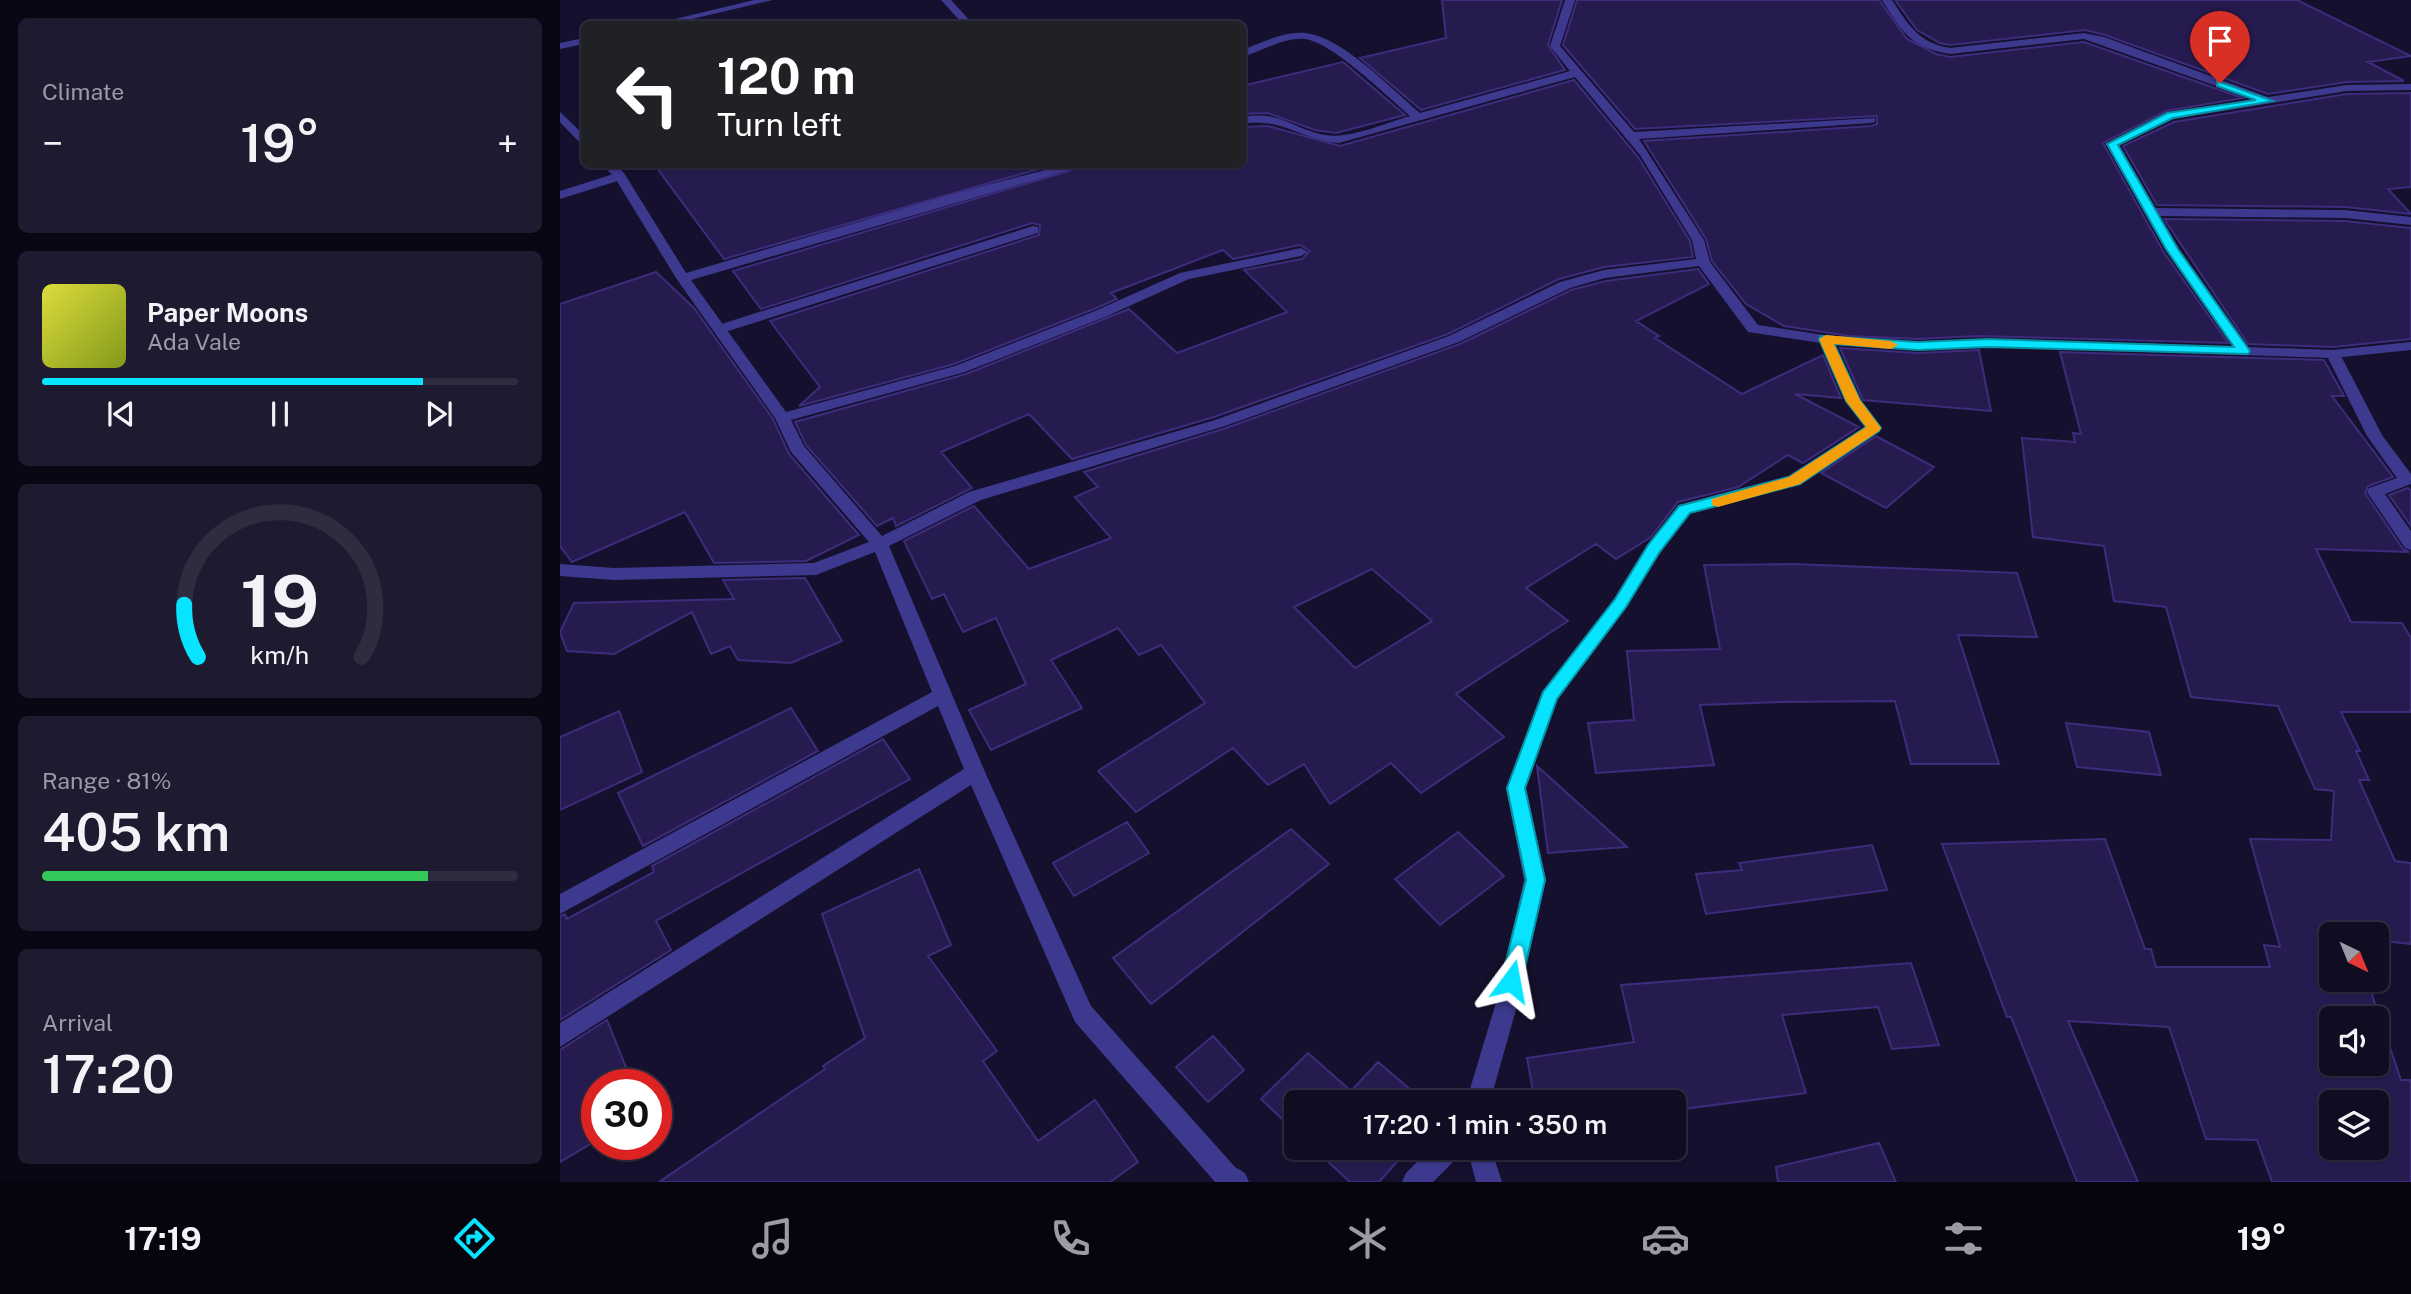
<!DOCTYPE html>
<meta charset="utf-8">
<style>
body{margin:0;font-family:"Public Sans",sans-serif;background:#1e1a2f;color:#f1f3f6;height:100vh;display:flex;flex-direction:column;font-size:26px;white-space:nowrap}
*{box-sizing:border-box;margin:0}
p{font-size:23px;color:#9c9ba5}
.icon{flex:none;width:38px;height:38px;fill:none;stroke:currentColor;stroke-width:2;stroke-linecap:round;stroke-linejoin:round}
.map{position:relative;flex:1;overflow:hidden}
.details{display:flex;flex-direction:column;gap:18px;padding:18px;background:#090713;width:560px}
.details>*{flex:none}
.banner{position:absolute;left:21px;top:21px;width:665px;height:147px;border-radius:10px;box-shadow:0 2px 5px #0004,0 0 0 2px #302c40;background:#202124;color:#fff;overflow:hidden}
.needle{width:46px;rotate:137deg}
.fabs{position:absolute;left:1759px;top:922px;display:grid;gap:14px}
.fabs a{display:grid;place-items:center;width:70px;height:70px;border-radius:10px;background:#100c22;box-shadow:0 2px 5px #0004,0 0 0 2px #302c40;font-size:35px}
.speed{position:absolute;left:21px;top:1069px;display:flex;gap:14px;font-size:35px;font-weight:700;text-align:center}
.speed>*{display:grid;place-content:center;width:91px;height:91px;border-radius:50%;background:#100c22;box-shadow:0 2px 5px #0004,0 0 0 2px #302c40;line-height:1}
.speed .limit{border:10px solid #d22;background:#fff;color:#111}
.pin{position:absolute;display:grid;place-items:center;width:60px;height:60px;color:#fff;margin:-72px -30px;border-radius:50% 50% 50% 0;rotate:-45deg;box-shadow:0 0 7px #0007}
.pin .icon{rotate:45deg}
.me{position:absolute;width:77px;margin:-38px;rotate:13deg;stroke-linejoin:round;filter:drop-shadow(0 0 5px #0008)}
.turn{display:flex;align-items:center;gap:24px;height:147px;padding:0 21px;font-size:32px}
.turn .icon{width:91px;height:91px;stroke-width:2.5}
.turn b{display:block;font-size:49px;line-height:60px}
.big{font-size:52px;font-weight:600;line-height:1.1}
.details .card{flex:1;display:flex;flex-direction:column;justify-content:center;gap:10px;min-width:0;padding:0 24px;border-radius:10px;background:#1e1a2f}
.details .dial{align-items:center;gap:0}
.dial svg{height:182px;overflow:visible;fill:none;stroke:#302c40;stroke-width:7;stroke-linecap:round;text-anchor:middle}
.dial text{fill:#f1f3f6;stroke:none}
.song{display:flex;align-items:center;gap:21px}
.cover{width:84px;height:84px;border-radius:10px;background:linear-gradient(135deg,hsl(60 70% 55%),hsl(70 70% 35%))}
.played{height:7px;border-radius:4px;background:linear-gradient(90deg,#08e4ff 80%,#302c40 80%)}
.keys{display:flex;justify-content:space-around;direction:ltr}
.heat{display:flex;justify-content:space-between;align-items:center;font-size:38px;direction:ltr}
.charge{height:10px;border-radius:5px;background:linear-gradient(90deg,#34c759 81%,#302c40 0)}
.trip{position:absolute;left:724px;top:1090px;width:402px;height:70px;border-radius:10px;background:#100c22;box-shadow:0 2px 5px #0004,0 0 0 2px #302c40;font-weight:600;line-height:70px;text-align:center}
.tabs{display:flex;height:112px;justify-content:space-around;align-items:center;background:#06050e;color:#9c9ba5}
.tabs .icon{width:49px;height:49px}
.tabs .selected{color:#08e4ff}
.tabs b{font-size:32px;color:#f1f3f6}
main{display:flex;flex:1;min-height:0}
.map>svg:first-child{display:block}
.building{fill:#261b4f;stroke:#3d2c7c;stroke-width:2;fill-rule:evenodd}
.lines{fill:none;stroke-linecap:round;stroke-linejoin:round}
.lane{fill:#3d398e;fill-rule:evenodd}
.street{fill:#3d398e;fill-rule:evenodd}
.route{fill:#08e4ff;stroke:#0594a6;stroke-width:2}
.slow{fill:#f59e0b}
</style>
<main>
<section class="details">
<div class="card"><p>Climate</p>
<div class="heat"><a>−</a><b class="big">19°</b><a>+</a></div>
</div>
<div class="card">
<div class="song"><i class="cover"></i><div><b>Paper Moons</b><p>Ada Vale</p></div></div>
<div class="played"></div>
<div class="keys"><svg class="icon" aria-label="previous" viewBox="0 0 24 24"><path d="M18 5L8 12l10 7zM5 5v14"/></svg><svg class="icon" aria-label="pause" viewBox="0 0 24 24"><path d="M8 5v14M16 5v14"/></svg><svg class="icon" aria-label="next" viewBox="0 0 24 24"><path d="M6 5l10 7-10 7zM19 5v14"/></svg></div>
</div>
<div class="card dial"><svg viewBox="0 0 100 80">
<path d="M14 69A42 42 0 1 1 86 69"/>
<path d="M14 69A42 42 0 0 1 8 46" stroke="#08e4ff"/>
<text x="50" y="56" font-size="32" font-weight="700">19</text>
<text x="50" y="72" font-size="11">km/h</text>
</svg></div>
<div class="card"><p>Range · 81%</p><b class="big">405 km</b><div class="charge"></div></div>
<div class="card"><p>Arrival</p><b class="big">17:20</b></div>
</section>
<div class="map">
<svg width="1851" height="1182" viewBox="0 0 1851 1182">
<rect width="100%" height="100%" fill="#15102d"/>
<path class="building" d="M882 0H1002L988 45 1005 70 861 110 800 58 886 38Z
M1017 0H1319L1347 39 1376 54 1390 57 1524 42 1683 98 1606 111 1543 143 1603 251 1668 343 1417 336 1358 339 1290 336 1224 326 1186 304 1152 261 1146 239 1084 141 1311 126 1317 124V116L1075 129 1003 45Z
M1335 0H1737L1851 56 1808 62 1844 81 1787 82 1708 94 1545 35 1525 30 1390 45 1380 43 1357 30Z
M783 62 845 115 776 133 755 130 708 113 682 114V86Z
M1014 80 1078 157 1130 241 1133 257 1044 267 999 279 888 334 654 417 512 459 469 414 381 452 412 488 336 526 333 518 317 526 246 445 235 422 406 374 569 309 617 353 727 312 684 270 742 259 750 251 740 245 673 259 663 250 551 293 557 299 534 309 394 364 239 406 260 387 210 321 479 235 480 225 472 223 201 309 173 271 532 164H682V127L708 126 780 146Z
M1851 93V187L1828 189 1851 214 1785 207 1597 205 1563 146 1614 122 1787 94Z
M94 164H496L164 259Z
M1604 219 1785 221 1851 228V339L1773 347 1688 344Z
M1138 269 1149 284 1076 321 1099 336 1095 338 1182 394 1263 355 1281 398 1235 394 1299 427 1243 463 1228 455 1178 487 1118 502 1091 537 1056 559 1036 544 966 588 1008 621 896 694 944 737 861 793 831 763 770 804 744 764 708 785 673 748 576 812 538 771 645 703 601 645 579 655 558 628 491 660 522 708 431 750 409 710 466 684 436 618 403 632 384 594 372 599 344 541 414 506 469 569 551 538 515 497 538 487 524 472 666 428 900 344 1011 290 1046 281ZM812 569 872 621 795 668 734 607Z
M96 272 134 308 213 419 229 454 299 535 246 561 154 563 125 512 12 562 0 546V304Z
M1280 348 1358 353 1419 350 1431 411 1303 400Z
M1500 352 1764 360 1784 396H1772L1833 477 1808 486 1805 493 1843 549 1849 552 1756 549 1791 622 1842 623 1851 638V712H1781L1800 751H1796L1809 780H1799L1835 861 1851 863V944L1816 940V934H1771V980H1807L1841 1080H1851V1182H1712L1697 1140 1646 1139 1609 1027 1508 1021 1578 1182H1517L1451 1017H1447L1382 844 1545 839 1585 949H1591L1596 967H1710L1704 945 1720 947 1690 839 1771 840 1774 791 1755 789 1718 706 1631 697 1606 607 1554 601 1544 546 1473 537 1462 438 1515 442 1513 433 1521 434ZM1771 1018H1816V1064H1771ZM1771 1102H1816V1148H1771Z
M1316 436 1374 467 1326 508 1261 473Z
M1848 488 1851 491V526L1829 495Z
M1233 564 1457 573 1477 637 1398 635 1439 764H1351L1335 701 1221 702 1140 705 1154 765 1036 773 1028 723 1074 720 1067 651 1160 649 1144 565Z
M245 578 282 641 231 663 178 660 170 646 151 654 132 612 54 654 7 651 0 632 14 603 174 599 163 580Z
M231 708 258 751 83 846 58 793Z
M59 711 82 772 0 810V737Z
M1506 723 1589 732 1601 775 1517 767Z
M323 739 350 779 96 921 111 950 0 1020V916L5 914 7 919 94 872 92 866Z
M977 766 1067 847 988 853Z
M567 822 589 853 514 896 493 863Z
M731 829 769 864 591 1004 553 958Z
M898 832 944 876 880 925 835 879Z
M1312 845 1327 890 1146 914 1136 874 1182 870 1179 863Z
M359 869 391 945 368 956 437 1051 423 1061 478 1141 535 1100 578 1162 550 1182H99L265 1069 263 1066 305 1038 262 914Z
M1351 963 1379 1045 1332 1049 1318 1007 1222 1015 1246 1093 1115 1110V1102H975L967 1058 1074 1042 1061 985Z
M47 1020 73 1085H37V1140L0 1162V1050Z
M653 1036 684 1070 648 1102 616 1067Z
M748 1053 791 1091 818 1062 865 1102H737V1133L701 1099Z
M1319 1143 1336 1182H1218L1216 1167Z
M753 1148H849L819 1182H790Z"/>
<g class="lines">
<path class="lane" d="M60 172 66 176 64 179 0 199V191Z
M473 226 478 227V233L165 332H155L153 329 155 326Z
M1773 350 1780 354 1822 435 1851 474V484L1825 494 1851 531V550L1845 548 1807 492 1809 488 1837 478 1807 436 1766 354Z"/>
<path class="street" d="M194 0H213L111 24H94Z
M381 0H391L413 24H403Z
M1005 0H1015L1000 46 1074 132 1315 118V122L1311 123 1079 139 1144 240 1150 262 1198 325 1290 339 1358 342 1428 339 1673 346 1605 249 1546 144 1606 114 1693 99 1524 39 1390 54C1351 48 1342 32 1322 0H1332C1348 25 1359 43 1390 48L1524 33 1544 37 1708 97 1787 85 1851 84V90L1787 91 1613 119 1559 145 1595 208 1785 210 1851 217V225L1785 218 1599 216 1618 249 1687 347 1773 350 1851 342V350L1773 358 1428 347 1358 350 1276 345 1300 400 1322 428 1319 431 1240 484 1131 513 1100 553 1066 607 997 700 966 788 986 880 957 1006 930 1102H906L935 1006 964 880 946 788 982 692 1054 599 1088 545 1119 505 1228 476 1305 427 1285 401 1261 343 1188 332 1139 266 1045 278 1010 288 899 342 665 426 421 500 329 546 425 772 531 1006 675 1167 685 1173 689 1182H655L515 1022 411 785 0 1047V1023L404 769 378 706 0 914V894L372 692 315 552 256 575 54 580 0 576V564L54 568 254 563 309 542 231 452 215 418 116 278 55 178 42 164H55L64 173 126 273 393 194 508 164H530L131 280 226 412 395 366 535 311 620 273 741 248 748 252 741 256 629 279 545 317 405 372 231 420 244 446 322 536 409 492 655 420 889 336 1000 282 1044 270 1136 259 1132 240 1080 155 1015 77 779 143C741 140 722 117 682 124V117C723 110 731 129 766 135 791 139 825 123 850 116 828 97 772 42 745 39 724 37 702 51 682 57V50C701 43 724 31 745 33 783 37 831 89 860 113L1010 71 990 46Z
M24 38V44L0 49V43Z
M0 112 24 135V144L20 143 0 122Z
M871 1148H901L898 1157 873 1182H842L846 1173Z
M907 1148H931L942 1182H916Z"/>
</g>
<path class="route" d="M1657 81 1713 101 1613 118 1558 145 1618 249 1690 351 1688 354 1428 347 1358 350 1274 344 1300 400 1321 428 1319 431 1240 484 1130 513 1099 553 1066 607 997 699 965 788 985 880 962 981 959 987 951 990 944 987 941 981 966 880 947 788 983 692 1055 599 1088 545 1119 506 1229 477 1306 427 1286 401 1259 339 1261 336 1358 342 1428 339 1674 347 1606 249 1547 144 1607 113 1696 100 1657 86Z"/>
<path class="slow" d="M1266 335 1331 341 1338 345 1331 349 1274 344 1300 400 1321 428 1319 431 1240 484 1158 507 1152 505V499L1229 477 1306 427 1286 401 1259 339Z"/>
</svg>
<div class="fabs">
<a><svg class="needle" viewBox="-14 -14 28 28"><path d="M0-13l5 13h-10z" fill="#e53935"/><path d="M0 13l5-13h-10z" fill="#9c9ba5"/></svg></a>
<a><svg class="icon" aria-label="sound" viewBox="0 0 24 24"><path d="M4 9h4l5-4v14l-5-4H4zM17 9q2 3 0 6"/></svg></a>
<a><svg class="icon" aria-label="layers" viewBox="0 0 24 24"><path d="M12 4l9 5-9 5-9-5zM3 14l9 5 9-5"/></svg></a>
</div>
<div class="speed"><div class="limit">30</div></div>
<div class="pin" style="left:1660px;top:83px;background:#d93025"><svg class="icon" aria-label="arrive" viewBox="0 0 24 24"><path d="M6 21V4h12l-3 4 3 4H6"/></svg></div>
<svg class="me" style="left:951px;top:981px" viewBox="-20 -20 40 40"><path d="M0-17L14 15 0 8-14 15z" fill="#08e4ff" stroke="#fff" stroke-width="4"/></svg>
<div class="trip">17:20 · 1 min · 350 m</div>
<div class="banner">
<div class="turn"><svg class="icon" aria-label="left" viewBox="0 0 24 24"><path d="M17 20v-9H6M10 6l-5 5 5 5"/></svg><div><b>120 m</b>Turn left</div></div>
</div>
</div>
</main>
<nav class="tabs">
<b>17:19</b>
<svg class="icon selected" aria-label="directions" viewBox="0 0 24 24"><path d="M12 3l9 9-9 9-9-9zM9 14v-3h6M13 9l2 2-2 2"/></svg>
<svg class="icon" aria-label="music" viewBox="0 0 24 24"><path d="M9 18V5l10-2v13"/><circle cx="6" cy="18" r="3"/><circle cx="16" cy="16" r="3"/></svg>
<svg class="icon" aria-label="phone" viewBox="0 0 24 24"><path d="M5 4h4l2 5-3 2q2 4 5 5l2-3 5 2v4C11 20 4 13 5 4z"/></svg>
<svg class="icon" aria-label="climate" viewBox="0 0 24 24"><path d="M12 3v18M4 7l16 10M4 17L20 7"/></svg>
<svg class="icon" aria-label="car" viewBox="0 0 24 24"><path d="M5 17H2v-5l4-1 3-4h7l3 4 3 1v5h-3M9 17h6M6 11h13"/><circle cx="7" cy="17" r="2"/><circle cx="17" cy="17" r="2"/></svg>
<svg class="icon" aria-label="filters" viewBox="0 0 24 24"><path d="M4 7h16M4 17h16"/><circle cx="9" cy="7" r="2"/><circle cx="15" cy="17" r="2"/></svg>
<b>19°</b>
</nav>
